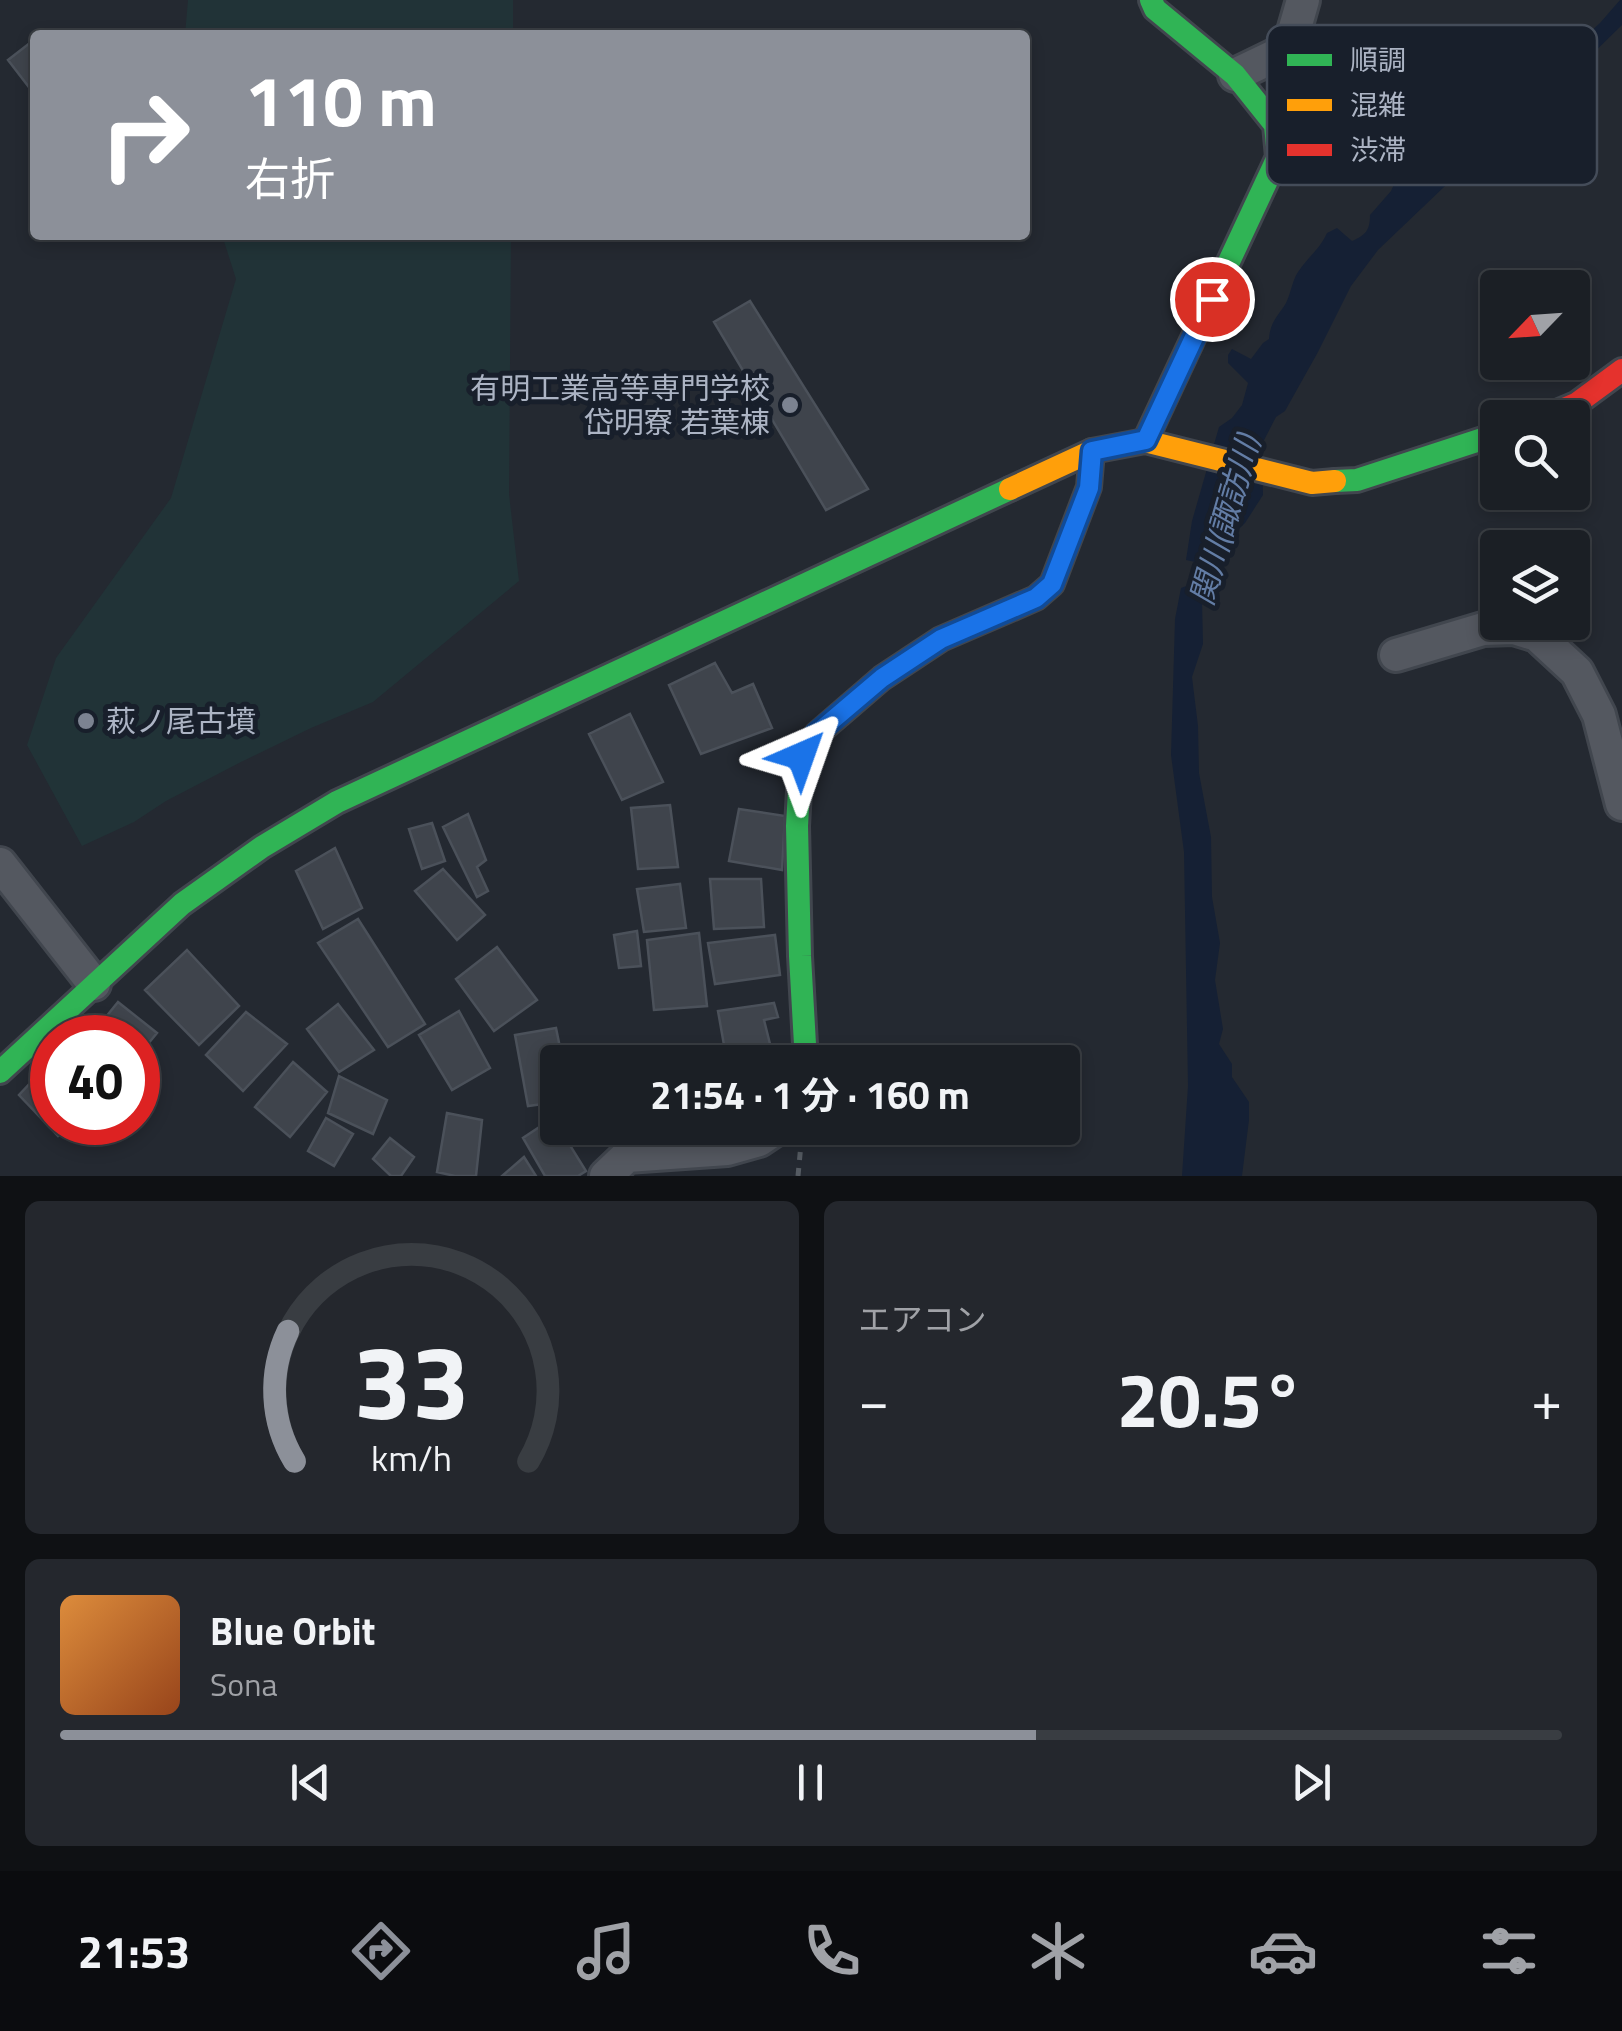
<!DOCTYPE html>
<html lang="ja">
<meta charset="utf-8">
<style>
body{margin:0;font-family:"Titillium Web","Noto Sans JP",sans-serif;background:#24272d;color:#f1f3f6;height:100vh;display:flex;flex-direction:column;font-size:38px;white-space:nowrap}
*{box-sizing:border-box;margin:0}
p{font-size:32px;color:#a0a2a7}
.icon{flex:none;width:55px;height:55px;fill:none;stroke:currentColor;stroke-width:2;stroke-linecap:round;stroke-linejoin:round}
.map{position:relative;height:1176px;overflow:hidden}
.sheet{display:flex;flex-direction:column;gap:25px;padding:25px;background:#0f1114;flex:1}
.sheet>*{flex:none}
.top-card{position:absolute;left:30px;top:30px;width:1000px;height:210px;border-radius:10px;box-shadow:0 5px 15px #0003,0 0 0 2px #393d42;background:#8c9099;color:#fff;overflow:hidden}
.needle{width:65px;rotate:245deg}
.controls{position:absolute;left:1480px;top:270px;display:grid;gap:20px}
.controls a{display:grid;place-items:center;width:110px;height:110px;border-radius:10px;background:#1b1f25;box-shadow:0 5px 15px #0003,0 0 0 2px #393d42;font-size:50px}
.speed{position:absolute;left:30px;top:1015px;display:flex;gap:20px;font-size:50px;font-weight:700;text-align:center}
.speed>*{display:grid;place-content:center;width:130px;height:130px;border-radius:50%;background:#1b1f25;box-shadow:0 5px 15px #0003,0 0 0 2px #393d42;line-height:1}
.speed .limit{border:15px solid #d22;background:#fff;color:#111}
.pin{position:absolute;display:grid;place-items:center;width:85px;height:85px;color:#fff;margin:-42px;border:5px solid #fff;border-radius:50%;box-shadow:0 2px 10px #0007}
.me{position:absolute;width:110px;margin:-55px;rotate:43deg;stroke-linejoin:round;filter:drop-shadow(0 0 8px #0008)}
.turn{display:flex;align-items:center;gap:35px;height:210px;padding:0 50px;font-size:45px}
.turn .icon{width:130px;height:130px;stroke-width:2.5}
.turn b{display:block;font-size:70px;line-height:85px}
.big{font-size:75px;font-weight:700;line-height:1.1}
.sheet .card{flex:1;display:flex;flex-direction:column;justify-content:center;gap:15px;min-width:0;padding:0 35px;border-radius:15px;background:#24272d}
.sheet .dial{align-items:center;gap:0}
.dial svg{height:260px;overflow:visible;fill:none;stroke:#393d42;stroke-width:7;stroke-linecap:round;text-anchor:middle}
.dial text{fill:#f1f3f6;stroke:none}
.song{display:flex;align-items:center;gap:30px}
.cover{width:120px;height:120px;border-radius:15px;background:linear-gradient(135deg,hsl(30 70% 55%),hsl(20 70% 35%))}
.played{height:10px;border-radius:5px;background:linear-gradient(90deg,#8c9099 65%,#393d42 65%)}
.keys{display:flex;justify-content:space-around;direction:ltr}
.heat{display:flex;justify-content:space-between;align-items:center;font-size:55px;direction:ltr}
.sheet .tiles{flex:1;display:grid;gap:25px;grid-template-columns:1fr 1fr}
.card:last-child{grid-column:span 2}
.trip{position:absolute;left:540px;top:1045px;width:540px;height:100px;border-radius:10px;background:#1b1f25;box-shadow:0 5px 15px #0003,0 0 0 2px #393d42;font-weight:700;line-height:100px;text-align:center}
.menu{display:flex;height:160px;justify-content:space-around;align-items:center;background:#0b0c0f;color:#a0a2a7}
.menu .icon{width:70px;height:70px}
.menu .selected{color:#8c9099}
.menu b{font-size:45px;color:#f1f3f6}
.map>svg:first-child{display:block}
.green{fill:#213337}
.water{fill:#152034}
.building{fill:#3f444c;stroke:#4b515a;stroke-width:2.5}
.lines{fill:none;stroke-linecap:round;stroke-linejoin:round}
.street-casing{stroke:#41464e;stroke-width:38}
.fast-casing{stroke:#41464e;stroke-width:28}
.slow-casing{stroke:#41464e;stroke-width:28}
.jam-casing{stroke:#41464e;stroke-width:28}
.path{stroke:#555b62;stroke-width:5;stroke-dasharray:8 8;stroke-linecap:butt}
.street{stroke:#545860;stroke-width:32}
.fast{stroke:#30b455;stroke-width:22}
.slow{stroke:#ff9f0a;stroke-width:22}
.jam{stroke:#e5322d;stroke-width:22}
.route-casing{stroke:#114b97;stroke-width:25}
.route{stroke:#1a73e8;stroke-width:18}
.poi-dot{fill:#7c8391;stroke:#181f2b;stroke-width:4}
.labels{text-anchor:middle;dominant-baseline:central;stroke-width:10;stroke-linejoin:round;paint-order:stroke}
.poi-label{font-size:30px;fill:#acb4c4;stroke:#181f2b;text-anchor:end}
.water-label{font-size:32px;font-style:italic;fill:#637da5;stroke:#181f2b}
.key{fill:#181f2b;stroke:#444c59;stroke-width:2.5}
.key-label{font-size:28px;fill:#acb4c4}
</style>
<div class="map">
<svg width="1622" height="1176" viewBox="0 0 1622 1176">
<rect width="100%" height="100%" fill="#242931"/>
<path class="green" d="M188 0H513V35H185Z
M222 235H511L509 494 519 581 373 702 311 728 241 762 166 801 134 822 82 846 27 745 56 658 171 498 236 279Z"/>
<path class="water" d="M1620 0H1622V25L1574 72 1444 187 1378 250 1351 286 1318 352 1285 411 1276 417 1262 444 1263 495 1245 523 1216 552 1202 601 1203 644 1192 677 1198 726 1199 773 1211 837 1212 897 1220 943 1215 980 1223 1029 1219 1044 1232 1064V1077L1249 1102V1120L1242 1176H1182L1188 1086 1184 852 1171 755 1175 619 1181 588 1192 584 1196 571 1195 562 1186 560 1192 521 1219 427 1232 418 1242 405 1248 383 1228 363V355L1232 349 1251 359 1263 343 1269 339C1270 322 1278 316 1286 303 1291 293 1292 281 1298 272 1307 258 1320 249 1327 233L1337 228 1352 241C1366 235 1370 230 1370 215L1391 191 1396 180 1425 148 1447 135 1490 95 1557 62 1600 23Z"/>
<path class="building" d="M35 39V95L8 60Z
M750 301 868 489 826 510 714 322Z
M715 663 732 693 753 684 772 728 701 754 669 685Z
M630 714 663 782 622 800 589 734Z
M670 805 678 867 638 869 631 808Z
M739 809 785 816 782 870 729 861Z
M468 814 486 860 477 867 488 891 477 897 443 827Z
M432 823 445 861 422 869 409 829Z
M335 848 362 908 323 929 296 871Z
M443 869 485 915 457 940 415 891Z
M710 879H761L764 927 714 929Z
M680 884 686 928 644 932 637 889Z
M358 919 425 1024 388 1047 318 943Z
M637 931 641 966 619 968 614 935Z
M699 933 707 1006 654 1010 647 940Z
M775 935 780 975 715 984 708 943Z
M497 947 537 1000 494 1031 456 979Z
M187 950 239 1006 199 1045 145 990Z
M118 1002 157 1033 138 1056V1038H89Z
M774 1003 778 1017 764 1020 774 1060 760 1062H727L718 1011Z
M338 1004 374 1050 339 1072 307 1029Z
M459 1011 490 1068 452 1090 419 1035Z
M246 1012 287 1044 243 1091 206 1055Z
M556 1028 563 1062H558V1102L528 1106 515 1035Z
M52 1060V1122H71L58 1136 19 1095Z
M293 1062 327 1092 290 1137 255 1107Z
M339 1076 387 1100 373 1134 328 1113Z
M447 1113 482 1120 476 1176H455L437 1172Z
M326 1118 353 1134 334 1166 308 1151Z
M553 1118 586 1171 578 1176H545L523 1138Z
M648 1128H687L688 1143 651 1147Z
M390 1138 414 1157 401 1176H391L373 1159Z
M524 1157 536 1176H502Z"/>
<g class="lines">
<g class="street-casing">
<path id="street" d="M1235 75 1289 49 1303 0
M1396 655 1483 629 1514 628 1537 635 1577 672 1599 715 1622 804
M0 864 94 984
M606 1176 627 1156 727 1149 759 1140 777 1128"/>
</g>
<g class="fast-casing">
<path id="fast" d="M1145 441 1278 157 1275 125 1235 75 1155 9 1151 0
M1335 481 1357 480 1498 434
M806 1062 800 956 797 826 801 756 817 734 882 678 941 639 1036 598 1052 584 1089 487 1092 451
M0 1072 182 904 262 847 337 802 1010 489"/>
</g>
<g class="slow-casing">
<path id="slow" d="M1010 489 1092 451 1145 441 1312 483 1335 481"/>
</g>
<g class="jam-casing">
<path id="jam" d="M1543 418 1576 404 1622 370"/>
</g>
<path class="path" d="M798 1176 801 1144"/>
<use href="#street" class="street"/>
<use href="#fast" class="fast"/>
<use href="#slow" class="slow"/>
<use href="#jam" class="jam"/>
</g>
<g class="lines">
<g class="route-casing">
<path id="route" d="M801 756 816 734 882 678 941 639 1036 598 1052 584 1089 488 1092 451 1146 440 1212 299"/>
</g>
<use href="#route" class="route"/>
</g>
<g class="poi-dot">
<circle cx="790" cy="405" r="10"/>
<circle cx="86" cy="721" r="10"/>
</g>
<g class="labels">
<g class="poi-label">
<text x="770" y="388">有明工業高等専門学校<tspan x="770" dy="34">岱明寮 若葉棟</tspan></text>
<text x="106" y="721" text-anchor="start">萩ノ尾古墳</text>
</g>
<g class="water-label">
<text transform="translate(1224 520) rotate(-74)">関川(諏訪川)</text>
</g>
</g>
<rect x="1267" y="25" width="330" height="160" rx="15" class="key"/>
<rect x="1287" y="54" width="45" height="12" fill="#30b455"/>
<rect x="1287" y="99" width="45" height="12" fill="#ff9f0a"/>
<rect x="1287" y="144" width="45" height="12" fill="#e5322d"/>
<g class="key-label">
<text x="1350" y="70">順調</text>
<text x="1350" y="115">混雑</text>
<text x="1350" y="160">渋滞</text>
</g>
</svg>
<div class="controls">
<a><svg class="needle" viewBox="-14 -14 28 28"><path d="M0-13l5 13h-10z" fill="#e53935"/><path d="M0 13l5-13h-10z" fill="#a0a2a7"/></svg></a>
<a><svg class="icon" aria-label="search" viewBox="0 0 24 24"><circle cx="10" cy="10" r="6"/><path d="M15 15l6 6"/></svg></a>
<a><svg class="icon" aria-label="layers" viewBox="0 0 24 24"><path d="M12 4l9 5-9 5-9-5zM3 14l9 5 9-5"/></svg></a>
</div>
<div class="speed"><div class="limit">40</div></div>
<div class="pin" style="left:1212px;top:299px;background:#d93025"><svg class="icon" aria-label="arrive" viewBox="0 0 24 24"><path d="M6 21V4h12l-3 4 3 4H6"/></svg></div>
<svg class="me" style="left:801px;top:756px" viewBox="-20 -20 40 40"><path d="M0-17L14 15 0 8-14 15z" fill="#1a73e8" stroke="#fff" stroke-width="4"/></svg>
<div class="trip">21:54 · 1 分 · 160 m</div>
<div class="top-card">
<div class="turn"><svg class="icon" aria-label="right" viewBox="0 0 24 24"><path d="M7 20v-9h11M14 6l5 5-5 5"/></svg><div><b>110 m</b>右折</div></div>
</div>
</div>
<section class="sheet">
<div class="tiles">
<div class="card dial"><svg viewBox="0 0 100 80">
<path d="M14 69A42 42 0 1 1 86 69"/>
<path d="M14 69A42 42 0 0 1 12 29" stroke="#8c9099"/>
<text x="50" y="56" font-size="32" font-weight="700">33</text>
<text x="50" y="72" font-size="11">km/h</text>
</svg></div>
<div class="card"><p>エアコン</p>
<div class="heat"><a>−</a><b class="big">20.5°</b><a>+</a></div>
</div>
<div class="card">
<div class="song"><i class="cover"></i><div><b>Blue Orbit</b><p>Sona</p></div></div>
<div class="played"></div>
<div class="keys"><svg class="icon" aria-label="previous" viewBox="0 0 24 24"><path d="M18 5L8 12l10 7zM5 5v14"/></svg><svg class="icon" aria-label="pause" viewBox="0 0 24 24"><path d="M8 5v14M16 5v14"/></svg><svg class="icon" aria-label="next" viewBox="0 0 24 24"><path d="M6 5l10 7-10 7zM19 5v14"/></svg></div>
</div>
</div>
</section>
<nav class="menu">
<b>21:53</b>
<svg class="icon selected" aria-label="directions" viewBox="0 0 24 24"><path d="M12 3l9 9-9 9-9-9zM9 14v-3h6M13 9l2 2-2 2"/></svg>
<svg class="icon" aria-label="music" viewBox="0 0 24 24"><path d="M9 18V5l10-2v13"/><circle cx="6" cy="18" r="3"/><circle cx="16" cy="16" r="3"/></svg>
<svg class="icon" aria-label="phone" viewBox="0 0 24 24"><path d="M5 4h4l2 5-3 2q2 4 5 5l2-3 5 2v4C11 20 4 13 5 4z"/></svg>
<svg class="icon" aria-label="climate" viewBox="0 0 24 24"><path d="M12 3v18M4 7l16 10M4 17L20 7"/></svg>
<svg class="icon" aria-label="car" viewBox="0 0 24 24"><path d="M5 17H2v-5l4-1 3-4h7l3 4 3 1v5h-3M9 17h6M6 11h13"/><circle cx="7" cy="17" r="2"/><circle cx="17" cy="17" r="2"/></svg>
<svg class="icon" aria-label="filters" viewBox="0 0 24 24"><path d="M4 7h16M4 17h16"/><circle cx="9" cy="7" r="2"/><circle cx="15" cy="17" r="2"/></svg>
</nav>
